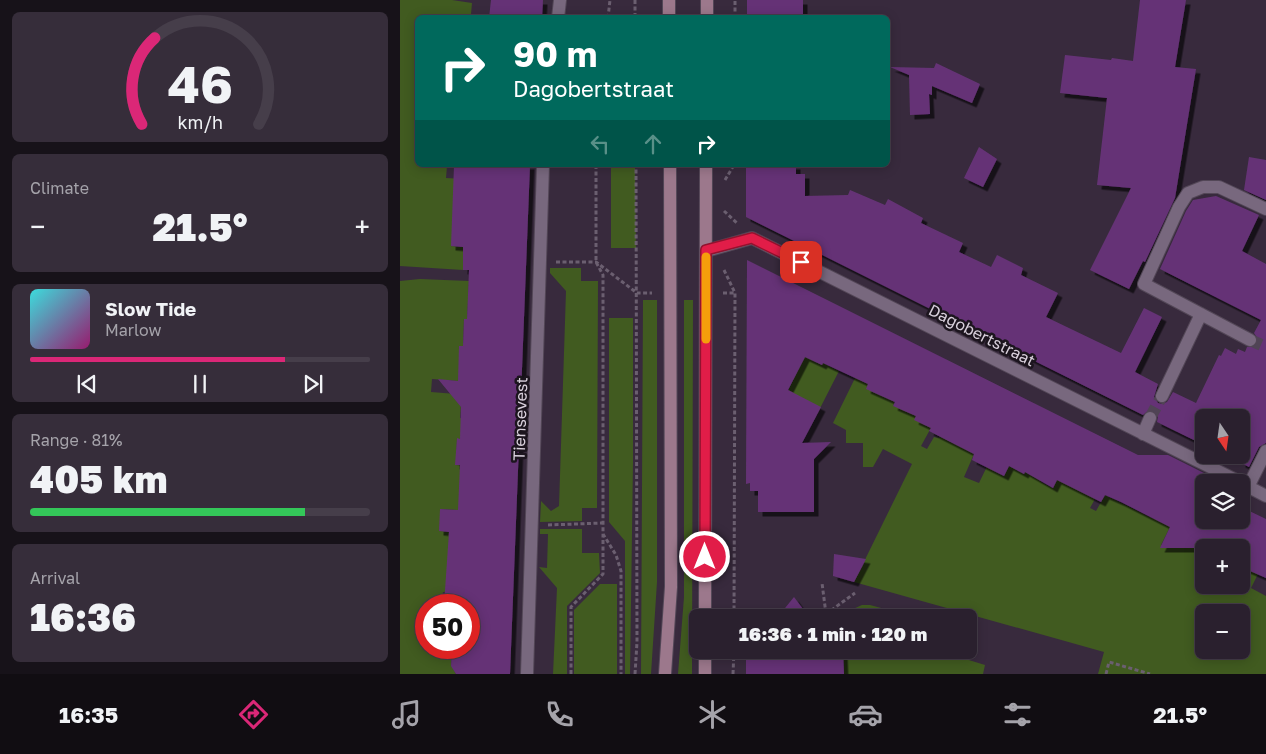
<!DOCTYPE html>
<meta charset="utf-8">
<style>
body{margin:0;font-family:"Golos Text",sans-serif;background:#362d3a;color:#f1f3f6;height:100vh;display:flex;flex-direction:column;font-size:19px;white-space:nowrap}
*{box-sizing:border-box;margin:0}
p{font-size:16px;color:#a5a3aa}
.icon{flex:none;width:28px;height:28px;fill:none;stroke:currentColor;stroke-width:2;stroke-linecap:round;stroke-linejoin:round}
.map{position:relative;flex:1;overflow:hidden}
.side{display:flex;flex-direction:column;gap:12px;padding:12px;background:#171219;width:400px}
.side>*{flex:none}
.top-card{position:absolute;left:15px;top:15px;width:475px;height:152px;border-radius:8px;box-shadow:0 2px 12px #0003,0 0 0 1px #463e4a;background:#00695c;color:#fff;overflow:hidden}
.needle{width:32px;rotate:167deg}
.tools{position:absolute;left:795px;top:409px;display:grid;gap:10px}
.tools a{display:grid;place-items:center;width:55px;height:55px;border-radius:8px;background:#2a202e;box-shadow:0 2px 12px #0003,0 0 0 1px #463e4a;font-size:25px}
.speed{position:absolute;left:15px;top:594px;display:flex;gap:10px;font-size:25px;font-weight:700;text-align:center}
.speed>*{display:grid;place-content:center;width:65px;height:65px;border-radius:50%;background:#2a202e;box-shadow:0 2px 12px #0003,0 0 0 1px #463e4a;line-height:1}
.speed .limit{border:8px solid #d22;background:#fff;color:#111}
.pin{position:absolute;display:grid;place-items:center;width:42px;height:42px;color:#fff;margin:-21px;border-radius:10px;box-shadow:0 2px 8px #0006}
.me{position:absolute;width:55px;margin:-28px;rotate:0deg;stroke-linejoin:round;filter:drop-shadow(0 0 4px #0008)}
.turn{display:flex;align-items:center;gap:18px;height:105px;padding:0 15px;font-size:22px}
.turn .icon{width:65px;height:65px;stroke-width:2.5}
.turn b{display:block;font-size:35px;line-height:42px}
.lanes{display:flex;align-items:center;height:48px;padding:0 15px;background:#0003;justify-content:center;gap:25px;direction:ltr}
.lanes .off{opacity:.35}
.big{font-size:38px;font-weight:800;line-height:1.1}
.side .card{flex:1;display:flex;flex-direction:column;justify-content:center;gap:8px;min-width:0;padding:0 18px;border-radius:8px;background:#362d3a}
.side .dial{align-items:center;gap:0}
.dial svg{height:130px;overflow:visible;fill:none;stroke:#463e4a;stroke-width:7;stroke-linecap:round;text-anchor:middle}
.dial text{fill:#f1f3f6;stroke:none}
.song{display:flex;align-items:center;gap:15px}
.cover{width:60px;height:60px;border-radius:8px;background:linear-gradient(135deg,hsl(180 70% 55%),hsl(320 70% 35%))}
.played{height:5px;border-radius:2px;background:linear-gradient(90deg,#db2777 75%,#463e4a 75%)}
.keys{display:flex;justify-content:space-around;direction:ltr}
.heat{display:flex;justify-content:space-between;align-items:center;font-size:28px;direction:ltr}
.charge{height:8px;border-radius:4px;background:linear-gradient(90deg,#34c759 81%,#463e4a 0)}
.trip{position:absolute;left:289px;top:609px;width:288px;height:50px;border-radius:8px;background:#2a202e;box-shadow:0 2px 12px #0003,0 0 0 1px #463e4a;font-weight:800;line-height:50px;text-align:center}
.menu{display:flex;height:80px;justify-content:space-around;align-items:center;background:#110d12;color:#a5a3aa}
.menu .icon{width:35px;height:35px}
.menu .current{color:#db2777}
.menu b{font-size:22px;color:#f1f3f6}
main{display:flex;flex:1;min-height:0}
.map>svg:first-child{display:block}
.green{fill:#415b20;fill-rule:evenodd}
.building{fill:#653376;filter:url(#shadow)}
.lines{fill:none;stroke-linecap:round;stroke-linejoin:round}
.minor-tunnel{stroke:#504355;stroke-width:12;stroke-dasharray:12 6;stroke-linecap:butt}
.minor-casing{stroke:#534757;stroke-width:14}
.secondary-casing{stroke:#534757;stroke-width:14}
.path{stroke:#6b5f70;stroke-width:3;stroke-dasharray:4 2.5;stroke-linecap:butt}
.minor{stroke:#78687e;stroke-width:12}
.secondary{stroke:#9c788c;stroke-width:12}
.route-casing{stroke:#92132f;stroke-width:12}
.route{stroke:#e11d48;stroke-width:9}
.slow{stroke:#f59e0b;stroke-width:9}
.labels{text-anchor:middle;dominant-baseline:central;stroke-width:5;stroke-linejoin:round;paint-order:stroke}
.street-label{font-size:16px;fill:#d8cfdb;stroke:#1c151e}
</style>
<main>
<section class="side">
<div class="card dial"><svg viewBox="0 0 100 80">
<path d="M14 69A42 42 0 1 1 86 69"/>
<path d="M14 69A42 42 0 0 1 22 16" stroke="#db2777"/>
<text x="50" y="56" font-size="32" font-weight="700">46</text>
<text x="50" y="72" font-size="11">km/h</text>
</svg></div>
<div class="card"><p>Climate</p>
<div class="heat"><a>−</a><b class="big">21.5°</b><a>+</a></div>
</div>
<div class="card">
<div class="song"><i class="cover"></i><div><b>Slow Tide</b><p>Marlow</p></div></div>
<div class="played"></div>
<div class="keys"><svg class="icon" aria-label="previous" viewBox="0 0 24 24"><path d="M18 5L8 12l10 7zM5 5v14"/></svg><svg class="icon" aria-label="pause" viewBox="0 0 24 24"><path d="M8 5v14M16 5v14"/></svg><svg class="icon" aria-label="next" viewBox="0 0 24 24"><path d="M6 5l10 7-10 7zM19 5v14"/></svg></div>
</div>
<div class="card"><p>Range · 81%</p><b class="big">405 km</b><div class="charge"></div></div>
<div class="card"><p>Arrival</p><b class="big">16:36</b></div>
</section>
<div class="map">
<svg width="866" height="674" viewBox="0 0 866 674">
<defs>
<filter id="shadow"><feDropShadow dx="4.5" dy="4.5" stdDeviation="0" flood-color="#0009"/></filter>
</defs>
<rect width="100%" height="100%" fill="#382a3d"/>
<path class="green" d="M0 0H52L72 3 71 14 89 16V18H18V165H90V168L47 166 46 178 101 181 51 246 63 247V270L0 266Z
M211 165H235L236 248H211Z
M150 268H181V281H198L197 508H182V521L140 522 141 501 151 511 159 506 166 291 150 273Z
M20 279 69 281 67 319H64L63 346 58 381 32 379 31 392 56 394 61 405 60 418 66 419 65 439H57L56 465 69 467 58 510 40 509V531L64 533 60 592H43L42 605H26V648H52L51 665 56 674H0V281Z
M243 300H257V582L251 674H241Z
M284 300H293L292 674H278L284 597Z
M365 317 423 363 439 371 413 422 385 397 395 376 364 360Z
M209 318H233V463L230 674H225V541L209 522Z
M458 372 498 394 493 406 503 405 532 426 521 446 527 449 534 437 539 438 548 420 574 454 564 477 579 483 595 450 594 471 604 476 609 466 624 474 636 451 647 468 641 482 653 488 662 470 695 499 690 508 696 511 705 495 754 519 776 515 761 545 768 548 775 533 804 550V585H841V567L866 558 851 588 866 596V674H698L704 652 454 582 512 464 483 449 473 467H463V443H446V430L433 423ZM804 612H841V650H804Z
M140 529H182V553H199L200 573 167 606V674H153L157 588 139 567 147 568 148 534H140Z
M200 584H217V674H174V610Z
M462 605H470L515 617H448L453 609Z
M443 650H552L559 657 585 665 583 674H444Z"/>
<path class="building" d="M91 0H143L142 18H89Z
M347 0H403V18H347Z
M740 0H786L775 67 796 69 775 198 745 262 743 261 729 289 690 270 731 188 697 185 707 98 660 93 665 55 711 60 712 58 733 61Z
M536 63 580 84 572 103 532 86V95L529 94 530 114 510 115 509 75 490 67 534 68Z
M579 147 597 159 583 187 564 178Z
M849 157 866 160V200L844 190Z
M90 165H130L110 674H56L51 666 52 648H69V605H44L49 532 39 531 40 509 58 510 60 465H55L57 438 60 439 61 407 38 379 58 381 59 346H63L64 319H67L69 270H63V247L51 246 54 166 90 168Z
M346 165H396V174H405V196L448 195 450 190 485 205 488 199 523 218 521 223 563 243 559 252 591 267 597 255 623 268 621 275 658 293 646 317 721 353 744 308 762 317 735 372 758 384 754 397 758 403 762 404 767 402 773 392 796 403 819 355 821 356 825 348 836 354 838 349 845 352 847 347H854L857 344 858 339 854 333 861 320 760 269 786 211 793 200 816 196 859 215 842 251 866 264V443L859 447 849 467 841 463V418H804V445L757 422 758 417 754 411 749 410 743 415 346 217Z
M347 260 738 455H768L804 473V520H841V507L866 519V578L841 567V548H804V551L797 548H760L770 527 721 502 705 495 701 502 657 480 653 488 625 472 624 474 609 466 604 476 572 460 574 454 529 431 531 428 514 420 516 416 493 406 495 402 466 389 468 384 423 363 422 365 405 357 388 390 421 407 402 443 431 442 414 459V512H358V491H350V483L346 484Z
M434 554 466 559 454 582 433 576Z
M394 597 403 609V613L408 618H377Z
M350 650H443L444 674H346V655Z"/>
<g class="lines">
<path class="minor-tunnel" d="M850 340 866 347
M750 418 762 396"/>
<g class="minor-casing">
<path id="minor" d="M158 18 160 0
M306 251 352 238 840 482
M850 340 744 284 779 207 788 193 803 187H819L866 209
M762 396 801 314
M743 434 750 418
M841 483 866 496
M848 487 866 451
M127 674 143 165"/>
</g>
<g class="secondary-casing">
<path id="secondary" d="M269 0V18
M307 0V18
M305 618 306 165
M305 650V674
M265 674 271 587 270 165"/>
</g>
<path class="path" d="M235 0V18
M208 18 210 0
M335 18V0
M196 165V262L203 275V534L216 555 221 571V674
M325 180 334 165
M324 211 337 223
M156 262H196L237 293H252
M324 270 335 293 334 618
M323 293H335
M148 525 203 523
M426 614 455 593
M421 618 426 614 422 583
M171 674V607L203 574V534
M235 674 237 642 236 165
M333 674 334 650
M706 674 709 662 750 674"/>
<use href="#minor" class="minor"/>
<use href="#secondary" class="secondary"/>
</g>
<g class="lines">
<g class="route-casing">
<path id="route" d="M305 557 306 250 352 238 401 262"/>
</g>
<use href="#route" class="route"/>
<path class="slow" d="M306 339V257"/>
</g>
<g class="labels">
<g class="street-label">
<text transform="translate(582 335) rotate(27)">Dagobertstraat</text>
<text transform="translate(120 419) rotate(-88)">Tiensevest</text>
</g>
</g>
</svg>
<div class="tools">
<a><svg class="needle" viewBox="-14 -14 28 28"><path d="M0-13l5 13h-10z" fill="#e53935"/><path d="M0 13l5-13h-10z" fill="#a5a3aa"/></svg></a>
<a><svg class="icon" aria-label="layers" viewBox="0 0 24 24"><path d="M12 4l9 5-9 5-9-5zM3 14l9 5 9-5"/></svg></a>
<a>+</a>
<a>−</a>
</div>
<div class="speed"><div class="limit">50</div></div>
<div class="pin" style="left:401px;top:262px;background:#d93025"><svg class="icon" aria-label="arrive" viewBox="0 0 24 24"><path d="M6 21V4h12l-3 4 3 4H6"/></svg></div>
<svg class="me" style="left:305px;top:557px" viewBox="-20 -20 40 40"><circle r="17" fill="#e11d48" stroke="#fff" stroke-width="3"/><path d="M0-11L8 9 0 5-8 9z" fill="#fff"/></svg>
<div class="trip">16:36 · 1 min · 120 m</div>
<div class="top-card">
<div class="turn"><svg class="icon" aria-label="right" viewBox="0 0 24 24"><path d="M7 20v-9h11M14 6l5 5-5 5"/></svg><div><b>90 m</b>Dagobertstraat</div></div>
<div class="lanes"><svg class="icon off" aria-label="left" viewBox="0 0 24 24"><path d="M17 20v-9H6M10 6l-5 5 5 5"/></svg><svg class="icon off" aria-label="ahead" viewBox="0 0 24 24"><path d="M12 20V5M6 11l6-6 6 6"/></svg><svg class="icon" aria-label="right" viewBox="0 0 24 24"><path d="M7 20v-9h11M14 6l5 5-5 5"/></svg></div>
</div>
</div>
</main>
<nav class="menu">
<b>16:35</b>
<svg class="icon current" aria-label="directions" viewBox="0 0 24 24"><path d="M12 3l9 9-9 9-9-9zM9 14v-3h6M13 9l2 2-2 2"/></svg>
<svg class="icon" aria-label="music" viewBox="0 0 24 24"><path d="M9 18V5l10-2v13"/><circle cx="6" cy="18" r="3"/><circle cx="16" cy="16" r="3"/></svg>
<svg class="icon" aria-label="phone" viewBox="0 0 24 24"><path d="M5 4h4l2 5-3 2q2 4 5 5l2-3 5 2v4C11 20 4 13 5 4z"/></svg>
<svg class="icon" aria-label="climate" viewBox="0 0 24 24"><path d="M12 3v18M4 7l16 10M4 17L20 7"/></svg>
<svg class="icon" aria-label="car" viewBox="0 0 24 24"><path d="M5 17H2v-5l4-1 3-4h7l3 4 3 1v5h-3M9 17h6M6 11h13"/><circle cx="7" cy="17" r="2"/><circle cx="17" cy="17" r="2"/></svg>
<svg class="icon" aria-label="filters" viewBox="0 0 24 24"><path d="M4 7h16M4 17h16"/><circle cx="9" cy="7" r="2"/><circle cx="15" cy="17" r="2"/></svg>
<b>21.5°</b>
</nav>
